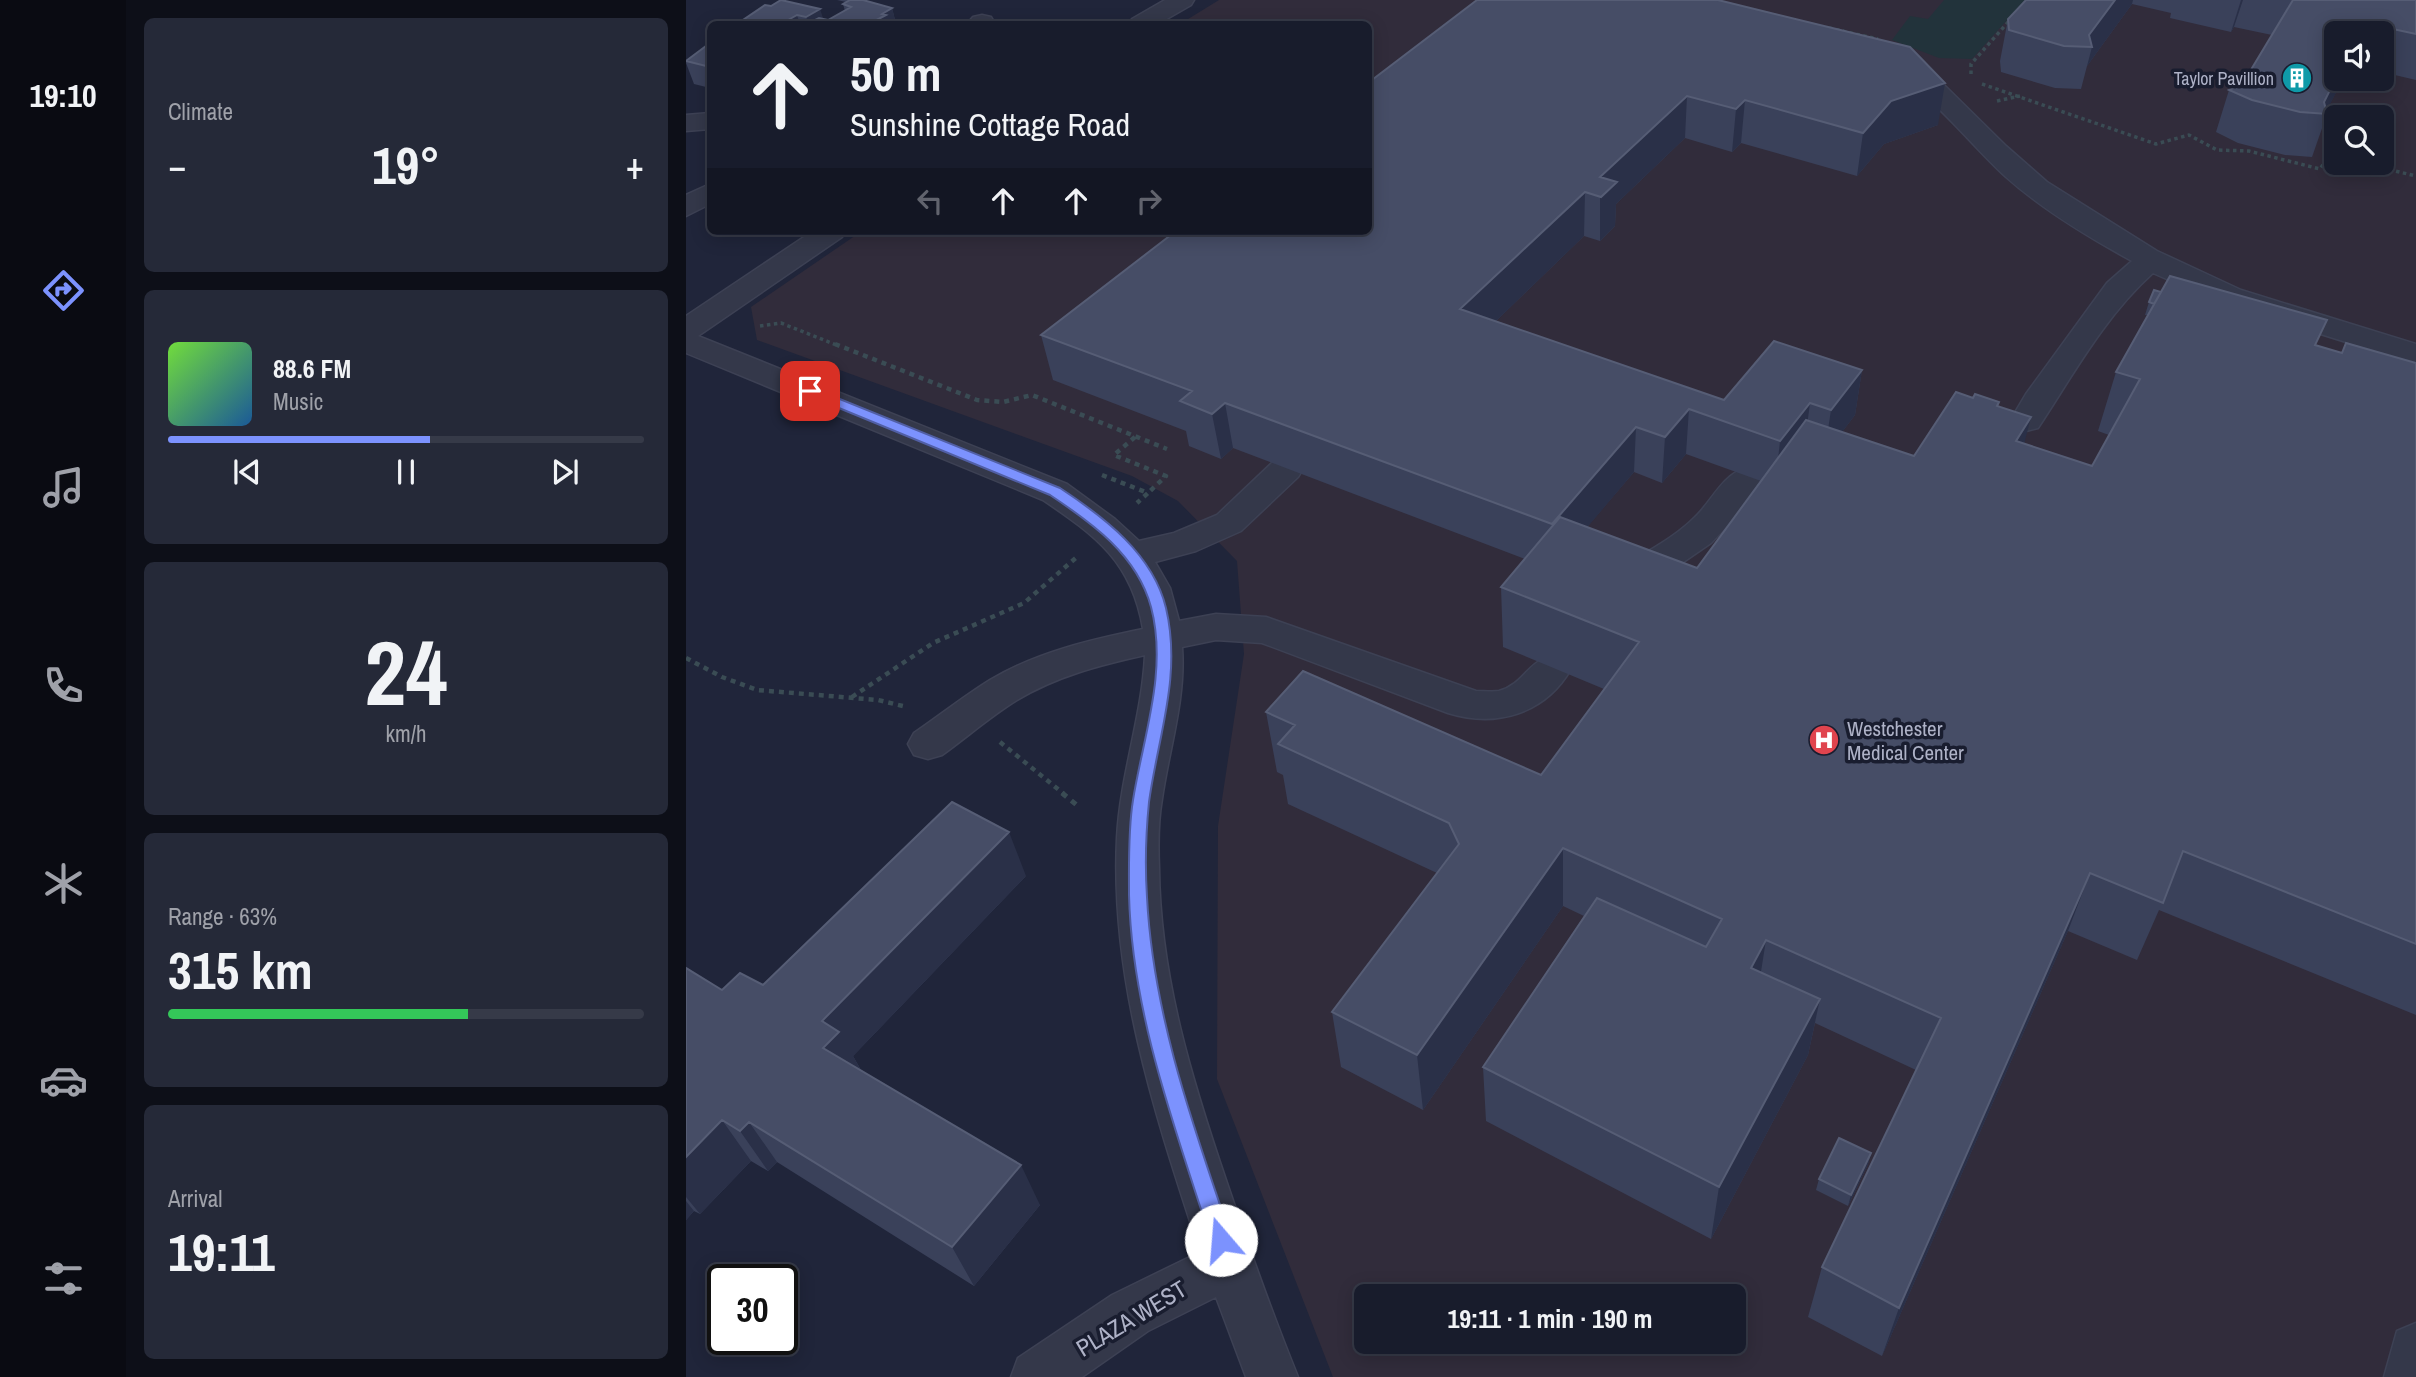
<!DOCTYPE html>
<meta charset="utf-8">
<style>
body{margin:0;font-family:"Archivo Narrow",sans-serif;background:#252938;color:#f1f3f6;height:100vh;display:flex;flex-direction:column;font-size:26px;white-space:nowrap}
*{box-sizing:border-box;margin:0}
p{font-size:23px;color:#9fa1a9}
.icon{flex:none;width:38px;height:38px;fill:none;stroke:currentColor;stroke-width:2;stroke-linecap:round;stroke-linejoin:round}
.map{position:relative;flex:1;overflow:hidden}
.drawer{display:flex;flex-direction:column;gap:18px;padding:18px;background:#0d0f18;width:560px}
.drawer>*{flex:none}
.banner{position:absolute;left:21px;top:21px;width:665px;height:214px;border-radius:10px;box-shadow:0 4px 18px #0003,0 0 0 2px #363a48;background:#181c2c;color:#f1f3f6;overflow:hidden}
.fabs{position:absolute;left:1638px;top:21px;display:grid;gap:14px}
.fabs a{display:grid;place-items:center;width:70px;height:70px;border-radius:10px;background:#181c2c;box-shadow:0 4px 18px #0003,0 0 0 2px #363a48;font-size:35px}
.speed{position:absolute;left:21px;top:1264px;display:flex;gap:14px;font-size:35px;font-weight:700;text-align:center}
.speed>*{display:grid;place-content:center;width:91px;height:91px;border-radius:50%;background:#181c2c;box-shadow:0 4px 18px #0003,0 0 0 2px #363a48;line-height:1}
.speed .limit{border:4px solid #111;border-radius:10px;background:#fff;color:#111}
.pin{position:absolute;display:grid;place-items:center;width:60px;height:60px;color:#fff;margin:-30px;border-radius:14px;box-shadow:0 4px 10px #0006}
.me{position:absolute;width:77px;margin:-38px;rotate:342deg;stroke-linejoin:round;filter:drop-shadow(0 0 5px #0008)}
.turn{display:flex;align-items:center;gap:24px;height:147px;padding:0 28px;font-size:32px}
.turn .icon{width:91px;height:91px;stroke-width:2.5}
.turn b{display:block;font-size:49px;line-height:60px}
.lanes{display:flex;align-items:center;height:66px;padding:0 28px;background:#0003;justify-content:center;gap:35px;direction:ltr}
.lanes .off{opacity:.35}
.big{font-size:52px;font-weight:800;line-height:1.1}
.drawer .widget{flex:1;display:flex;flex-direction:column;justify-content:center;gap:10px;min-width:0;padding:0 24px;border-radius:10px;background:#252938}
.drawer .dial{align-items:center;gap:0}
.dial b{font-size:91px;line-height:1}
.song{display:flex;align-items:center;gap:21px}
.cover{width:84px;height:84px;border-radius:10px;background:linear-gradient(135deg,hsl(100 70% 55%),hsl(210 70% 35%))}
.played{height:7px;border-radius:4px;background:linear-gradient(90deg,#7c92fe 55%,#363a48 55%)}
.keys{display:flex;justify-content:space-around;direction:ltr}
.heat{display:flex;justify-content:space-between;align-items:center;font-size:38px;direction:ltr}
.charge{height:10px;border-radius:5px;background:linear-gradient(90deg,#34c759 63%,#363a48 0)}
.trip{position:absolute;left:668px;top:1284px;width:392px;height:70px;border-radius:10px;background:#181c2c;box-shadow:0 4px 18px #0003,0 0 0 2px #363a48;font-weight:800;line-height:70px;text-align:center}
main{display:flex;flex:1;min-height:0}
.menu{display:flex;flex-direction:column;width:126px;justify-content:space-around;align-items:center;background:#0a0b12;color:#9fa1a9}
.menu .icon{width:49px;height:49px}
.menu .on{color:#7c92fe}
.menu b{font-size:32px;color:#f1f3f6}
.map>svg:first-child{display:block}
.medical{fill:#312c3b;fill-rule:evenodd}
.green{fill:#22333b}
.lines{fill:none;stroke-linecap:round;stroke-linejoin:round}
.minor-casing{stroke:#3d4154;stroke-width:3}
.path-far2{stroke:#3a4c54;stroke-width:3.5;stroke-dasharray:3.5 3.5;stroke-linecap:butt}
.path-far1{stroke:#3a4c54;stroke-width:4.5;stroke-dasharray:5 5;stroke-linecap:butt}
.path{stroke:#3a4c54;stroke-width:5;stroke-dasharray:6 6;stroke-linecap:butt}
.minor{fill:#34384a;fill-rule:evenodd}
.wall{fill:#3a415a;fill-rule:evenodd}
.shaded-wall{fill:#2a3048}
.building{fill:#464d66;stroke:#565d75;stroke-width:2}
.route{fill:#7c92fe;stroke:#515fa5;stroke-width:2}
.labels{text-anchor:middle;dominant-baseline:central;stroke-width:7;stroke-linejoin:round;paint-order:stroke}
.far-poi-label{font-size:18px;fill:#aeb2c7;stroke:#191d2f;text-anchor:end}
.poi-label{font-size:21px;fill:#aeb2c7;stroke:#191d2f;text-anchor:start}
.near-street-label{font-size:24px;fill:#aeb2c7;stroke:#191d2f}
</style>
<main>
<nav class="menu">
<b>19:10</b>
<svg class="icon on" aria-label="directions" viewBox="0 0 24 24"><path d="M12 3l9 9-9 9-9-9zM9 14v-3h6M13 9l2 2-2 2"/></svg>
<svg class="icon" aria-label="music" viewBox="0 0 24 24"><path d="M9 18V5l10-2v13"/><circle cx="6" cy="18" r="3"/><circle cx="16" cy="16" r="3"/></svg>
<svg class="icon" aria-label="phone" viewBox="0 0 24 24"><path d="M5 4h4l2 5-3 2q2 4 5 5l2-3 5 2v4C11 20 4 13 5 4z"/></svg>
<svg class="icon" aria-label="climate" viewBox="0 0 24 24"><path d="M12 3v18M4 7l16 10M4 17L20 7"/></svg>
<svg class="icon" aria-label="car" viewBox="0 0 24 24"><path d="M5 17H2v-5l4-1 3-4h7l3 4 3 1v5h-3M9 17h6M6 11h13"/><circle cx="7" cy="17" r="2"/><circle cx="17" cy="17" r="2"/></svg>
<svg class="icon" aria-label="filters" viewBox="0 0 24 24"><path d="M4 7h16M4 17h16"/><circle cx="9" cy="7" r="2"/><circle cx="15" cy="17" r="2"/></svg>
</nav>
<section class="drawer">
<div class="widget"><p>Climate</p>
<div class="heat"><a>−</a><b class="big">19°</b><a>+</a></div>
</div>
<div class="widget">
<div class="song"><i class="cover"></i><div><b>88.6 FM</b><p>Music</p></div></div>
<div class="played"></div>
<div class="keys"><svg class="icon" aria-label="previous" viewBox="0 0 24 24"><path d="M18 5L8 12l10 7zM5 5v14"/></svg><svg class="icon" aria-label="pause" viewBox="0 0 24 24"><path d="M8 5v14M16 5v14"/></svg><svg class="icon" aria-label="next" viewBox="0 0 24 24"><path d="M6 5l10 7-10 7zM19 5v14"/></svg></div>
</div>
<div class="widget dial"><b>24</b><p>km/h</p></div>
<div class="widget"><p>Range · 63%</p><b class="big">315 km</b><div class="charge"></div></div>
<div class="widget"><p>Arrival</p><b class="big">19:11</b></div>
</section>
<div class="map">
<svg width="1730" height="1377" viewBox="0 0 1730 1377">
<rect width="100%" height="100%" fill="#20253a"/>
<path class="medical" d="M533 0H1730V1377H647L531 1079 532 826 558 654 551 561 492 501 446 476 71 340 65 307 176 231H682V24H494ZM1650 33H1696V79H1650ZM1650 117H1696V163H1650ZM681 1297H1048V1342H681Z"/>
<path class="green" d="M1258 0H1339L1286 59 1253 58 1206 40 1224 16 1242 19Z"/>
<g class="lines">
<g class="minor-casing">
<path id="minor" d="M479 0H508L505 5 472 24H443L446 19Z
M296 15 305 17 308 22 307 24H281L287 17Z
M1214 58 1223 61 1255 82 1320 146 1361 182 1471 251 1555 290 1730 344V364L1533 302 1467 273C1419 316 1387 375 1352 428L1340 431 1328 428 1324 421 1340 394 1421 283 1446 261C1402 237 1357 210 1320 177 1281 141 1251 99 1205 71L1201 66 1205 61Z
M24 113V129L0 131V115Z
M24 184V204L0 216V195Z
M127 231H160L156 237 12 336 381 484 429 519 453 541 488 533 531 515 588 461 600 458 612 461 617 469 612 477 555 531 510 551 469 562 484 588 493 621 530 614 580 617 790 691C798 691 806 692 813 691 843 683 844 649 879 659L885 669C859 714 810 728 762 713L576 643 530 640 496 647C500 699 483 749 476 799 472 822 472 845 473 868 474 977 506 1080 541 1183 563 1248 586 1313 612 1377H560L530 1297 462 1331 396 1377H325L332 1358 426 1295 514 1252C470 1117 424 982 431 838 434 776 456 717 459 655 414 665 371 676 331 700 305 716 281 737 256 755L242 759 228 755 222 744 228 733C253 716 278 696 304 680 351 652 404 640 457 629 446 562 410 536 357 500L0 353V316Z
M1058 469 1070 472 1075 480 1046 521 1025 543 948 596 935 600 922 596 917 587 922 578C949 556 983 543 1008 518 1025 503 1036 475 1058 469Z
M1730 1323V1377H1698L1711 1331Z"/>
</g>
<path class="path-far2" d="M1143 28 1192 39
M1285 74V64L1324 20
M1296 84 1470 144 1503 135 1531 150 1563 151 1634 169 1644 155 1650 156
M1311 101 1334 96
M1676 163 1730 176
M74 326 95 323 153 346"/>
<path class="path-far1" d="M149 344 291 400 317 402 346 395 481 449
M449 437 428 455 480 476 462 493
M416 475 462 493 451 503
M0 658 36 677 71 690 192 700 221 707
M166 697 247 643 338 603 392 556
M314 742 378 794"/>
<path class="path" d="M376 793 392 806"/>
<use href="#minor" class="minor"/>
</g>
<path class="wall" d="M151 0H177L206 8 210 24H51L79 5 142 20 159 11 157 4 160 2Z
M791 0 1252 125 1198 144 1171 176 1055 143 1046 152 999 138 930 204 929 226 914 241 898 236 810 321 1038 400 1176 370 1169 415 1156 432 1228 456 1287 398 1313 402 1312 406 1338 444 1406 466 1423 435 1412 431 1430 372 1462 315H1459L1463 302 1656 353 1730 363V1015L1473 910 1451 960 1382 931 1196 1356 1122 1317 1136 1267 1230 1070 1129 1023 1122 1055 1025 1239 800 1121 797 1067 898 916 877 906 737 1110 655 1067 646 1012 751 873 602 804 597 775 591 772 580 712 855 775 918 689 817 647 815 587 839 559 547 448 535 459 503 446 500 431 367 380 355 335ZM1000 454 1075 481 1011 568 901 527 948 472 976 483Z
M1340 0H1730V80L1696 72V33H1650L1657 79 1640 111 1641 114 1626 157 1599 155 1552 143 1530 132 1543 90 1557 83 1586 35 1548 27 1545 32 1484 18 1485 13 1446 4 1401 66 1395 89 1369 88 1315 72 1314 61 1322 19Z
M24 43V88L8 84 0 63V61Z
M340 876 167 1056 175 1070 354 1205 288 1286 91 1162 82 1171 65 1161 14 1214 8 1211 0 1220V968L36 990 77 985Z
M1185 1153 1182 1164 1162 1206 1130 1190 1133 1179Z"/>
<path class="shaded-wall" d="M1429 0H1447L1446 4 1401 66 1406 47 1403 35Z
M1555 0H1557L1548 27 1545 32Z
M206 8 210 24H183L196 14Z
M134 9 139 24H123L120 17Z
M111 15 114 24H95Z
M1650 79H1657L1639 114 1638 102Z
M1259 83 1252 125 1198 144 1171 176 1177 133 1205 101Z
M1001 96 999 138 930 204 929 226 914 241V177Z
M1059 100 1055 143 1046 152 1050 109Z
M899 192 898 236 776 354 774 309Z
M1176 370 1169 415 1138 456 1145 410Z
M539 403 547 448 535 459 526 414Z
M1124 403 1118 449 1089 487 1094 441Z
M1003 409 1000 454 976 483 979 437Z
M1345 417 1330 476V441Z
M950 427 948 472 866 569V524Z
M323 832 340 876 167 1056 177 1074 137 1048 136 1021Z
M877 848V906L737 1110 731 1055Z
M1404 873 1382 931 1196 1356 1213 1308Z
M1080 940 1071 997 1065 968Z
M1134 999 1122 1055 1025 1239 1033 1187Z
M36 1120 65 1161 14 1214 0 1197V1157Z
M63 1122 91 1162 82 1171 54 1131Z
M1185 1153 1182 1164 1162 1206 1165 1195Z
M335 1165 354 1205 288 1286 266 1247Z
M0 1201 8 1211 0 1220Z"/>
<path class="building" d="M95 0 134 9 120 17 111 15 95 24H51L79 5 85 6Z
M164 0H177L206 8 196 14 200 15 183 24H121L133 18 142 20 165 7 157 4Z
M791 0H1032L1224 47 1259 83 1205 101 1177 133 1059 100 1050 109 1001 96 914 177 931 182 915 197 899 192 774 309 1038 400 1088 341 1176 370 1145 410 1124 403 1094 441 1003 409 979 437 950 427 866 524 539 403 526 414 494 401 506 391 355 335 490 231H682V83Z
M1340 0H1429L1403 35 1406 47 1378 46 1323 30 1322 19Z
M1607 0H1730V34L1679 23 1674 33H1650V78L1638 102 1641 114 1614 112 1566 100 1543 90 1557 83Z
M24 43V67L0 61Z
M1484 276 1641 320 1629 345 1656 353 1660 343 1730 363V944L1497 851 1477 903 1404 873 1213 1308 1136 1267 1255 1018 1080 940 1065 968 1134 999 1033 1187 797 1067 911 898 1020 947 1036 919 877 848 731 1055 646 1012 773 844 763 823 592 744 609 725 580 712 617 671 855 775 953 642 815 587 874 517 1011 568 1120 420 1228 456 1270 392 1287 398 1289 394 1313 402 1311 406 1345 417 1330 441 1406 466 1454 379 1430 372Z
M1468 290 1475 292 1468 304 1463 302Z
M266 802 323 832 136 1021 153 1032 137 1048 335 1165 266 1247 63 1122 54 1131 36 1120 0 1157V968L36 990 54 973 77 985Z
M1153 1138 1185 1153 1165 1195 1133 1179Z"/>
<path class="route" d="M124 387 374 488C418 517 467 554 480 608 496 676 472 736 463 802 460 832 459 867 461 897 467 1016 508 1128 546 1240L542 1246 535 1249 528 1246 525 1240C489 1128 446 1014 443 895 443 865 442 830 447 800 457 737 482 671 465 607 451 555 406 523 364 495L119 394V389Z"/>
<defs>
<g id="building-disc" transform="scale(1.575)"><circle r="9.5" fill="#0f9aa8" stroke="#191d2f"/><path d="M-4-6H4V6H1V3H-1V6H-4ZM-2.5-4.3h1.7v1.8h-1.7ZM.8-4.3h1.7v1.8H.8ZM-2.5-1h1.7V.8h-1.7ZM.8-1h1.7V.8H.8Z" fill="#fff"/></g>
<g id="hospital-disc" transform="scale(1.575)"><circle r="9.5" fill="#e0444e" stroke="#191d2f"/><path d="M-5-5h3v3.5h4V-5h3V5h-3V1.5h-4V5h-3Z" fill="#fff"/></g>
</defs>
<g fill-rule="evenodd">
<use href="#building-disc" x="1611" y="78"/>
<use href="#hospital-disc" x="1138" y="740"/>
</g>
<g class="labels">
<g class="far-poi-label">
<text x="1588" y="78">Taylor Pavillion</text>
</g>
<g class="poi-label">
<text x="1161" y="728">Westchester<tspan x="1161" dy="24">Medical Center</tspan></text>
</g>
<g class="near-street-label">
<text transform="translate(445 1318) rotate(-31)">PLAZA WEST</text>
</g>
</g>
</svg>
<div class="fabs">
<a><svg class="icon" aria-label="sound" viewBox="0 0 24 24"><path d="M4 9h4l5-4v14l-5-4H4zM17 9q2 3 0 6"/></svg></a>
<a><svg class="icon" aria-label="search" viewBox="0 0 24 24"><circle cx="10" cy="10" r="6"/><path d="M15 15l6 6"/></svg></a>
</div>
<div class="speed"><div class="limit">30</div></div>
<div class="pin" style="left:124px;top:391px;background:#d93025"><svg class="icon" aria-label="arrive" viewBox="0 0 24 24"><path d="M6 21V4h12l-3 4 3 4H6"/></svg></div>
<svg class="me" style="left:535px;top:1240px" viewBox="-20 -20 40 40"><circle r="19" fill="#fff"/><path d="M0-13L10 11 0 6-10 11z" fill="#7c92fe"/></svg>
<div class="trip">19:11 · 1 min · 190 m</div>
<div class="banner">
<div class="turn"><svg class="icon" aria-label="ahead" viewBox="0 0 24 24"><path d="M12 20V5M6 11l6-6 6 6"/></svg><div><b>50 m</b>Sunshine Cottage Road</div></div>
<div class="lanes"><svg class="icon off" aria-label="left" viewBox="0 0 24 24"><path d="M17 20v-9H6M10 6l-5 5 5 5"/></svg><svg class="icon" aria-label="ahead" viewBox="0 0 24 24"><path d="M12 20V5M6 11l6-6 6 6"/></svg><svg class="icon" aria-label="ahead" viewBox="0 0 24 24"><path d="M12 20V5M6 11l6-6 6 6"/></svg><svg class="icon off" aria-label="right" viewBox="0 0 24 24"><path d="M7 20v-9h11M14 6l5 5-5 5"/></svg></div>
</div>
</div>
</main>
